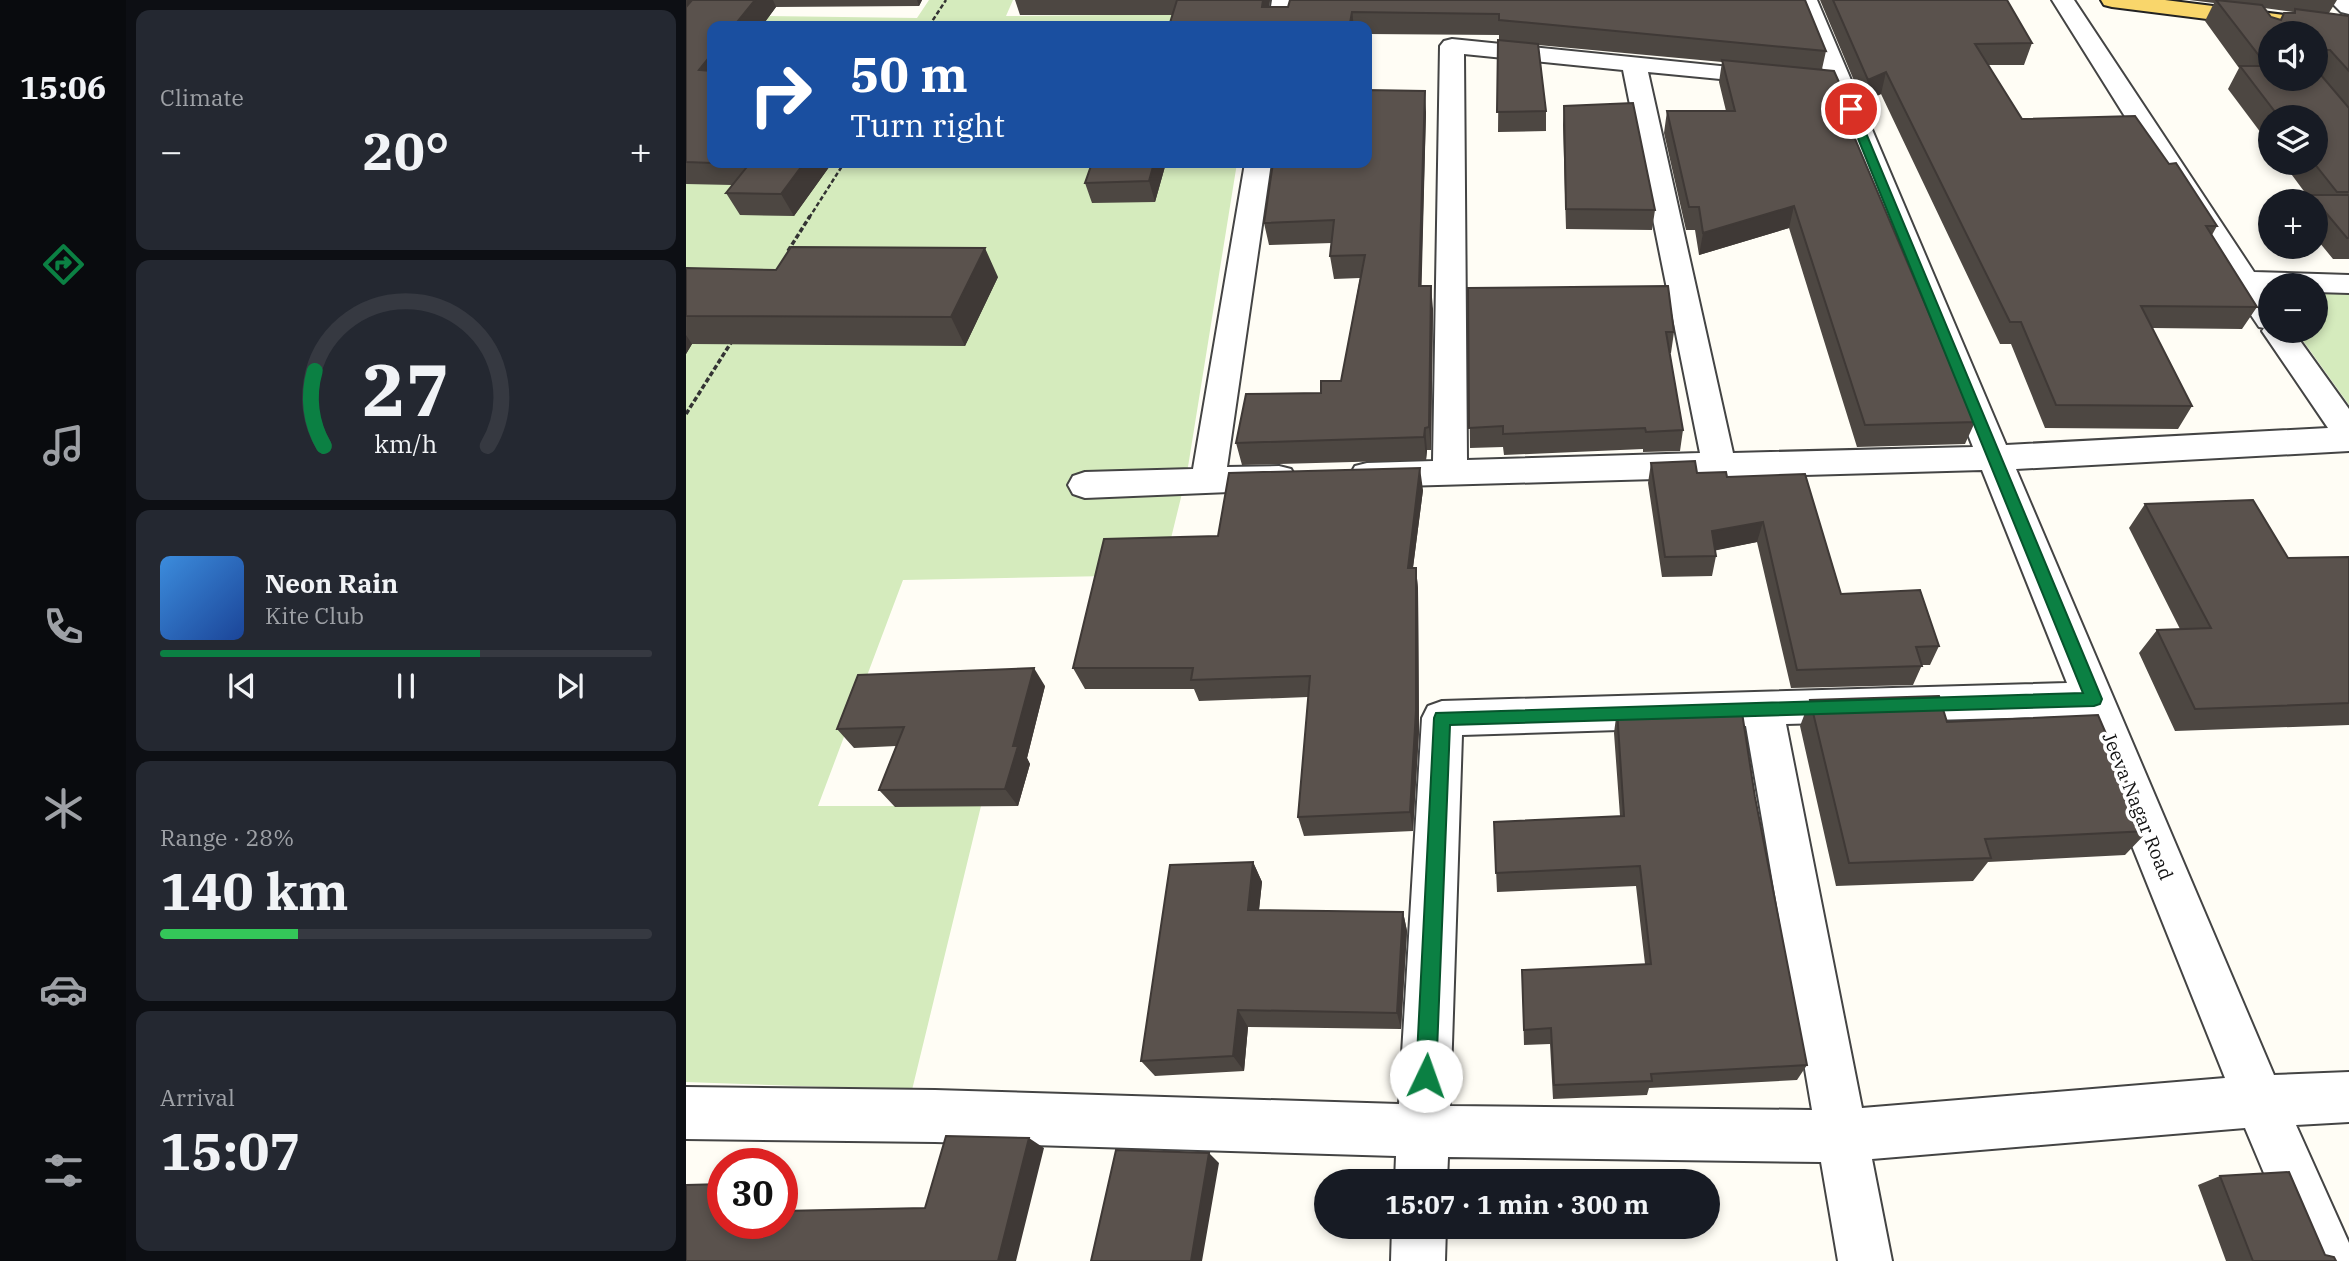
<!DOCTYPE html>
<meta charset="utf-8">
<style>
body{margin:0;font-family:"IBM Plex Serif",serif;background:#242831;color:#f1f3f6;height:100vh;display:flex;flex-direction:column;font-size:26px;white-space:nowrap}
*{box-sizing:border-box;margin:0}
p{font-size:23px;color:#9ea1a6}
.icon{flex:none;width:38px;height:38px;fill:none;stroke:currentColor;stroke-width:2;stroke-linecap:round;stroke-linejoin:round}
.map{position:relative;flex:1;overflow:hidden}
.panel{display:flex;flex-direction:column;gap:10px;padding:10px;background:#0d0f14;width:560px}
.panel>*{flex:none}
.hud{position:absolute;left:21px;top:21px;width:665px;height:147px;border-radius:14px;box-shadow:0 4px 10px #0003;background:#1a4fa0;color:#fff;overflow:hidden}
.controls{position:absolute;left:1572px;top:21px;display:grid;gap:14px}
.controls a{display:grid;place-items:center;width:70px;height:70px;border-radius:50%;background:#171b24;box-shadow:0 4px 10px #0003;font-size:35px}
.speed{position:absolute;left:21px;top:1148px;display:flex;gap:14px;font-size:35px;font-weight:700;text-align:center}
.speed>*{display:grid;place-content:center;width:91px;height:91px;border-radius:50%;background:#171b24;box-shadow:0 4px 10px #0003;line-height:1}
.speed .limit{border:10px solid #d22;background:#fff;color:#111}
.pin{position:absolute;display:grid;place-items:center;width:60px;height:60px;color:#fff;margin:-30px;border:4px solid #fff;border-radius:50%;box-shadow:0 2px 7px #0007}
.me{position:absolute;width:77px;margin:-38px;rotate:3deg;stroke-linejoin:round;filter:drop-shadow(0 0 5px #0008)}
.turn{display:flex;align-items:center;gap:24px;height:147px;padding:0 28px;font-size:32px}
.turn .icon{width:91px;height:91px;stroke-width:2.5}
.turn b{display:block;font-size:49px;line-height:60px}
.big{font-size:52px;font-weight:700;line-height:1.1}
.panel .widget{flex:1;display:flex;flex-direction:column;justify-content:center;gap:10px;min-width:0;padding:0 24px;border-radius:14px;background:#242831}
.panel .dial{align-items:center;gap:0}
.dial svg{height:182px;overflow:visible;fill:none;stroke:#363941;stroke-width:7;stroke-linecap:round;text-anchor:middle}
.dial text{fill:#f1f3f6;stroke:none}
.song{display:flex;align-items:center;gap:21px}
.cover{width:84px;height:84px;border-radius:10px;background:linear-gradient(135deg,hsl(210 70% 55%),hsl(220 70% 35%))}
.played{height:7px;border-radius:4px;background:linear-gradient(90deg,#0b8043 65%,#363941 65%)}
.keys{display:flex;justify-content:space-around;direction:ltr}
.heat{display:flex;justify-content:space-between;align-items:center;font-size:38px;direction:ltr}
.charge{height:10px;border-radius:5px;background:linear-gradient(90deg,#34c759 28%,#363941 0)}
.trip{position:absolute;left:628px;top:1169px;width:406px;height:70px;border-radius:35px;background:#171b24;box-shadow:0 4px 10px #0003;font-weight:700;line-height:70px;text-align:center}
main{display:flex;flex:1;min-height:0}
.tabs{display:flex;flex-direction:column;width:126px;justify-content:space-around;align-items:center;background:#090b0e;color:#9ea1a6}
.tabs .icon{width:49px;height:49px}
.tabs .active{color:#0b8043}
.tabs b{font-size:32px;color:#f1f3f6}
.map>svg:first-child{display:block}
.green{fill:#d5ebbd}
.lines{fill:none;stroke-linecap:round;stroke-linejoin:round}
.minor-casing{stroke:#444;stroke-width:4}
.major-casing{stroke:#222;stroke-width:4}
.path-far1{stroke:#333;stroke-width:2.5;stroke-dasharray:4.5 2.5;stroke-linecap:butt}
.path{stroke:#333;stroke-width:3.5;stroke-dasharray:5 2.5;stroke-linecap:butt}
.minor{fill:#fff;fill-rule:evenodd}
.major{fill:#f9d66b;fill-rule:evenodd}
.wall{fill:#4d4742;fill-rule:evenodd}
.shaded-wall{fill:#3f3936}
.building{fill:#5a524d;stroke:#3f3936;stroke-width:2}
.route{fill:#0b8043;stroke:#07532c;stroke-width:2}
.labels{text-anchor:middle;dominant-baseline:central;stroke-width:7;stroke-linejoin:round;paint-order:stroke}
.street-label{font-size:19px;fill:#111;stroke:#fff}
</style>
<main>
<nav class="tabs">
<b>15:06</b>
<svg class="icon active" aria-label="directions" viewBox="0 0 24 24"><path d="M12 3l9 9-9 9-9-9zM9 14v-3h6M13 9l2 2-2 2"/></svg>
<svg class="icon" aria-label="music" viewBox="0 0 24 24"><path d="M9 18V5l10-2v13"/><circle cx="6" cy="18" r="3"/><circle cx="16" cy="16" r="3"/></svg>
<svg class="icon" aria-label="phone" viewBox="0 0 24 24"><path d="M5 4h4l2 5-3 2q2 4 5 5l2-3 5 2v4C11 20 4 13 5 4z"/></svg>
<svg class="icon" aria-label="climate" viewBox="0 0 24 24"><path d="M12 3v18M4 7l16 10M4 17L20 7"/></svg>
<svg class="icon" aria-label="car" viewBox="0 0 24 24"><path d="M5 17H2v-5l4-1 3-4h7l3 4 3 1v5h-3M9 17h6M6 11h13"/><circle cx="7" cy="17" r="2"/><circle cx="17" cy="17" r="2"/></svg>
<svg class="icon" aria-label="filters" viewBox="0 0 24 24"><path d="M4 7h16M4 17h16"/><circle cx="9" cy="7" r="2"/><circle cx="15" cy="17" r="2"/></svg>
</nav>
<section class="panel">
<div class="widget"><p>Climate</p>
<div class="heat"><a>−</a><b class="big">20°</b><a>+</a></div>
</div>
<div class="widget dial"><svg viewBox="0 0 100 80">
<path d="M14 69A42 42 0 1 1 86 69"/>
<path d="M14 69A42 42 0 0 1 10 36" stroke="#0b8043"/>
<text x="50" y="56" font-size="32" font-weight="700">27</text>
<text x="50" y="72" font-size="11">km/h</text>
</svg></div>
<div class="widget">
<div class="song"><i class="cover"></i><div><b>Neon Rain</b><p>Kite Club</p></div></div>
<div class="played"></div>
<div class="keys"><svg class="icon" aria-label="previous" viewBox="0 0 24 24"><path d="M18 5L8 12l10 7zM5 5v14"/></svg><svg class="icon" aria-label="pause" viewBox="0 0 24 24"><path d="M8 5v14M16 5v14"/></svg><svg class="icon" aria-label="next" viewBox="0 0 24 24"><path d="M6 5l10 7-10 7zM19 5v14"/></svg></div>
</div>
<div class="widget"><p>Range · 28%</p><b class="big">140 km</b><div class="charge"></div></div>
<div class="widget"><p>Arrival</p><b class="big">15:07</b></div>
</section>
<div class="map">
<svg width="1663" height="1261" viewBox="0 0 1663 1261">
<rect width="100%" height="100%" fill="#fffdf5"/>
<path class="green" d="M243 0H327L320 16 530 14 528 26H74L82 16 231 18Z
M0 125 26 163H551L501 473 476 575 217 580 132 806H295L226 1090 0 1082Z
M1629 289 1663 290V405L1610 331H1629Z"/>
<g class="lines">
<g class="minor-casing">
<path id="minor" d="M586 0H608L604 26H582Z
M1109 0H1131L1320 445 1642 428 1576 331 1578 328 1573 327 1542 281 1366 0H1388L1568 272 1663 275V293L1629 292V285H1584V291H1580L1584 297V331H1607L1663 409V451L1330 469 1588 1075 1663 1072V1122L1610 1125 1663 1243V1261H1615L1559 1128 1186 1159 1206 1261H1152L1135 1162 762 1157 761 1181H709L710 1156 249 1142 0 1139V1087L249 1090 713 1104 736 718 742 706 756 701 1381 683 1296 470 681 487 669 484 664 475 669 466 681 463 747 461 754 46 758 41 766 39 1095 72 1098 77 1095 82 1086 84 962 72 1047 453 1287 447ZM778 54 937 70 1014 453 781 460ZM1394 716 1539 1078 1176 1108 1100 724ZM1060 726 1126 1110 764 1106 776 735Z
M1643 0H1663V14L1655 12Z
M559 163H585L541 467 593 466 605 469 610 478 605 487 593 490 399 498 387 494 382 485 387 476 399 472 507 469Z
M706 1227H760L759 1261H705Z"/>
</g>
<g class="major-casing">
<path id="major" d="M1415 0H1479L1663 23V37L1426 7 1418 5Z"/>
</g>
<path class="path-far1" d="M243 26 260 0
M123 218 158 163"/>
<path class="path" d="M102 251 124 216
M0 414 46 341"/>
<use href="#minor" class="minor"/>
<use href="#major" class="major"/>
</g>
<path class="wall" d="M0 0H236L233 6 90 7 76 26H26V163H146L108 216 54 215 40 193 46 185 0 184Z
M329 0H584L583 7 1119 0 1140 51 1136 69 1157 91 1154 103 1289 422 1279 444 1171 447 1103 228 1013 255 1009 230H1000L978 133 981 111H1040L1033 82 1036 62 852 45 860 111V131L812 132 813 35 681 34V26H483L486 15H334Z
M1134 0H1321L1346 43 1338 65H1302L1336 119 1483 164 1531 226 1526 235 1571 307 1556 329 1466 328 1506 406 1492 429 1359 428 1325 344H1314L1195 94 1177 102Z
M1503 0H1651L1643 13 1663 16V259H1647L1629 237V201H1621L1623 198 1597 163H1629V117H1584V145L1542 89 1553 68 1519 21 1528 3ZM1578 8 1607 12 1595 20 1585 17ZM1629 33V79H1584Z
M878 106 969 210 966 230 880 229 877 125Z
M740 112 735 286 747 309 745 450H741L740 460 556 465 550 443 655 381 674 278 648 279 644 256 646 243 583 245 578 223Z
M406 163H480L469 202 406 203 399 183Z
M0 268 312 277 279 346 6 344 0 354Z
M782 288 988 332 985 353H984L997 430 994 451 957 452V449L818 455 817 447 784 448Z
M965 463 1011 473 1041 477 1155 594 1253 646 1244 665H1236L1227 685 1105 688 1071 542 1029 550 1030 556 1026 576 976 577 962 483Z
M737 490 727 568H730L732 589 733 731 727 831 618 836 612 817 622 697 513 701 508 689H399L387 668 532 536Z
M1459 504 1602 558 1663 557V725L1489 731 1453 653 1471 630 1494 629 1443 528Z
M359 686 341 758 344 764 332 806 209 807 193 790 210 746 168 748 151 729Z
M1124 700 1261 722 1462 831 1439 855 1302 862 1287 881 1150 886 1114 726Z
M931 710 1069 797 1121 1065 1111 1080 963 1088 961 1095 867 1099 864 1044 838 1045 836 970 959 964 950 886 811 892 808 822 934 816 928 733Z
M567 862 576 882 573 910 717 912 721 931 715 1029 562 1027 558 1071 469 1076 455 1061Z
M1534 1176 1639 1255 1650 1261H1540L1512 1185Z"/>
<path class="shaded-wall" d="M0 0H7L0 7Z
M69 0H87L90 7 76 26H48Z
M231 0H236L233 6Z
M577 0H584L581 22 576 7Z
M666 12 668 26H664V23Z
M26 54V91L13 70Z
M1200 72 1195 94 1177 102 1182 80Z
M739 91 740 112 735 309 733 286Z
M1157 91 1151 113 1150 94Z
M118 163H146L108 216 95 194Z
M468 163H480L469 202 463 181Z
M1108 206 1103 228 1013 255 1017 233Z
M299 248 312 277 279 346 265 317Z
M745 286 747 309 745 450 743 427Z
M0 335 6 344 0 354Z
M739 428 741 450 740 460 738 437Z
M734 468 737 490 724 590 722 568Z
M1077 522 1071 542 1022 552 1026 531Z
M730 568 732 589 733 731 727 831 724 812Z
M348 668 359 686 341 758 344 764 332 806 319 789 327 746Z
M567 862 576 882 571 928 562 910Z
M717 912 721 931 715 1029 711 1013Z
M552 1010 562 1027 558 1071 547 1056Z
M343 1138 358 1148 330 1261H312Z
M523 1153 533 1163 516 1261H505Z
M96 1184 111 1190 102 1219 96 1217Z"/>
<path class="building" d="M6 0H69L48 26H26V54L13 70 26 71V163L0 162V7Z
M491 0H577L576 7H602L604 0H1119L1140 51 813 20V14L666 12 664 23 576 22 575 26H483Z
M1147 0H1321L1346 43 1289 44 1336 119 1449 116 1483 164 1490 163 1531 226H1520L1571 307 1455 306 1506 406 1370 405 1335 322H1324L1200 72 1182 80Z
M1530 0 1576 5 1585 17 1595 20 1598 13H1609V9L1663 16V71L1644 50H1640L1639 54H1629V33H1584V79H1629V68L1663 108V192H1651L1628 163 1629 117H1593L1554 66H1581Z
M812 40 852 44 860 111 811 112Z
M1036 60 1148 71 1157 91 1150 94 1289 422 1179 425 1108 206 1017 233 1013 207H1003L981 111H1049Z
M681 90 739 91 733 286H745L743 427 739 428 738 437 550 443 560 394 635 393V381H655L679 255 644 256 648 220 578 223 587 163H681Z
M947 103 969 210 880 209 878 106Z
M55 163H118L95 194 40 193 64 163Z
M406 163H468L463 181 399 183Z
M1625 195H1663V238H1661Z
M105 247 299 248 265 317 0 316V268L90 270Z
M982 286 988 332H980L997 430 960 432 959 428 817 434V426L783 428 782 288Z
M1009 461 1011 473 1040 472 1041 477 1119 474 1155 594 1234 590 1253 646 1230 647 1236 666 1111 670 1077 522 1026 531 1030 556 979 557 965 463Z
M734 468 722 568H730V711L724 812 612 817 624 676 505 680 507 668H387L418 539 532 536 543 473Z
M1567 500 1602 558 1663 557V703L1509 709 1471 630 1525 628 1459 504Z
M348 668 327 746H332L319 789 193 790 218 727 151 729 172 675Z
M1253 696 1261 722 1412 715 1462 831 1299 839 1305 858 1163 863 1124 700Z
M1055 706 1069 797 1121 1065 965 1074 966 1081 868 1085 865 1028 838 1030 836 970 965 964 954 866 810 873 808 822 938 816 931 710Z
M567 862 562 910 717 912 711 1013 552 1010 547 1056 455 1061 484 865Z
M260 1136 343 1138 312 1261H0V1185L37 1184V1223H96V1211L239 1208Z
M430 1150 523 1153 505 1261H405Z
M1603 1172 1639 1255 1648 1257 1650 1261H1567L1534 1176Z"/>
<path class="route" d="M1161 106 1170 109 1416 699 1414 704 1408 706 764 725 750 1076 747 1083 740 1086 733 1083 730 1076 748 718 750 713 1397 693 1160 109Z"/>
<g class="labels">
<g class="street-label">
<text transform="translate(1452 806) rotate(68)">Jeeva Nagar Road</text>
</g>
</g>
</svg>
<div class="controls">
<a><svg class="icon" aria-label="sound" viewBox="0 0 24 24"><path d="M4 9h4l5-4v14l-5-4H4zM17 9q2 3 0 6"/></svg></a>
<a><svg class="icon" aria-label="layers" viewBox="0 0 24 24"><path d="M12 4l9 5-9 5-9-5zM3 14l9 5 9-5"/></svg></a>
<a>+</a>
<a>−</a>
</div>
<div class="speed"><div class="limit">30</div></div>
<div class="pin" style="left:1165px;top:109px;background:#d93025"><svg class="icon" aria-label="arrive" viewBox="0 0 24 24"><path d="M6 21V4h12l-3 4 3 4H6"/></svg></div>
<svg class="me" style="left:740px;top:1076px" viewBox="-20 -20 40 40"><circle r="19" fill="#fff"/><path d="M0-13L10 11 0 6-10 11z" fill="#0b8043"/></svg>
<div class="trip">15:07 · 1 min · 300 m</div>
<div class="hud">
<div class="turn"><svg class="icon" aria-label="right" viewBox="0 0 24 24"><path d="M7 20v-9h11M14 6l5 5-5 5"/></svg><div><b>50 m</b>Turn right</div></div>
</div>
</div>
</main>
